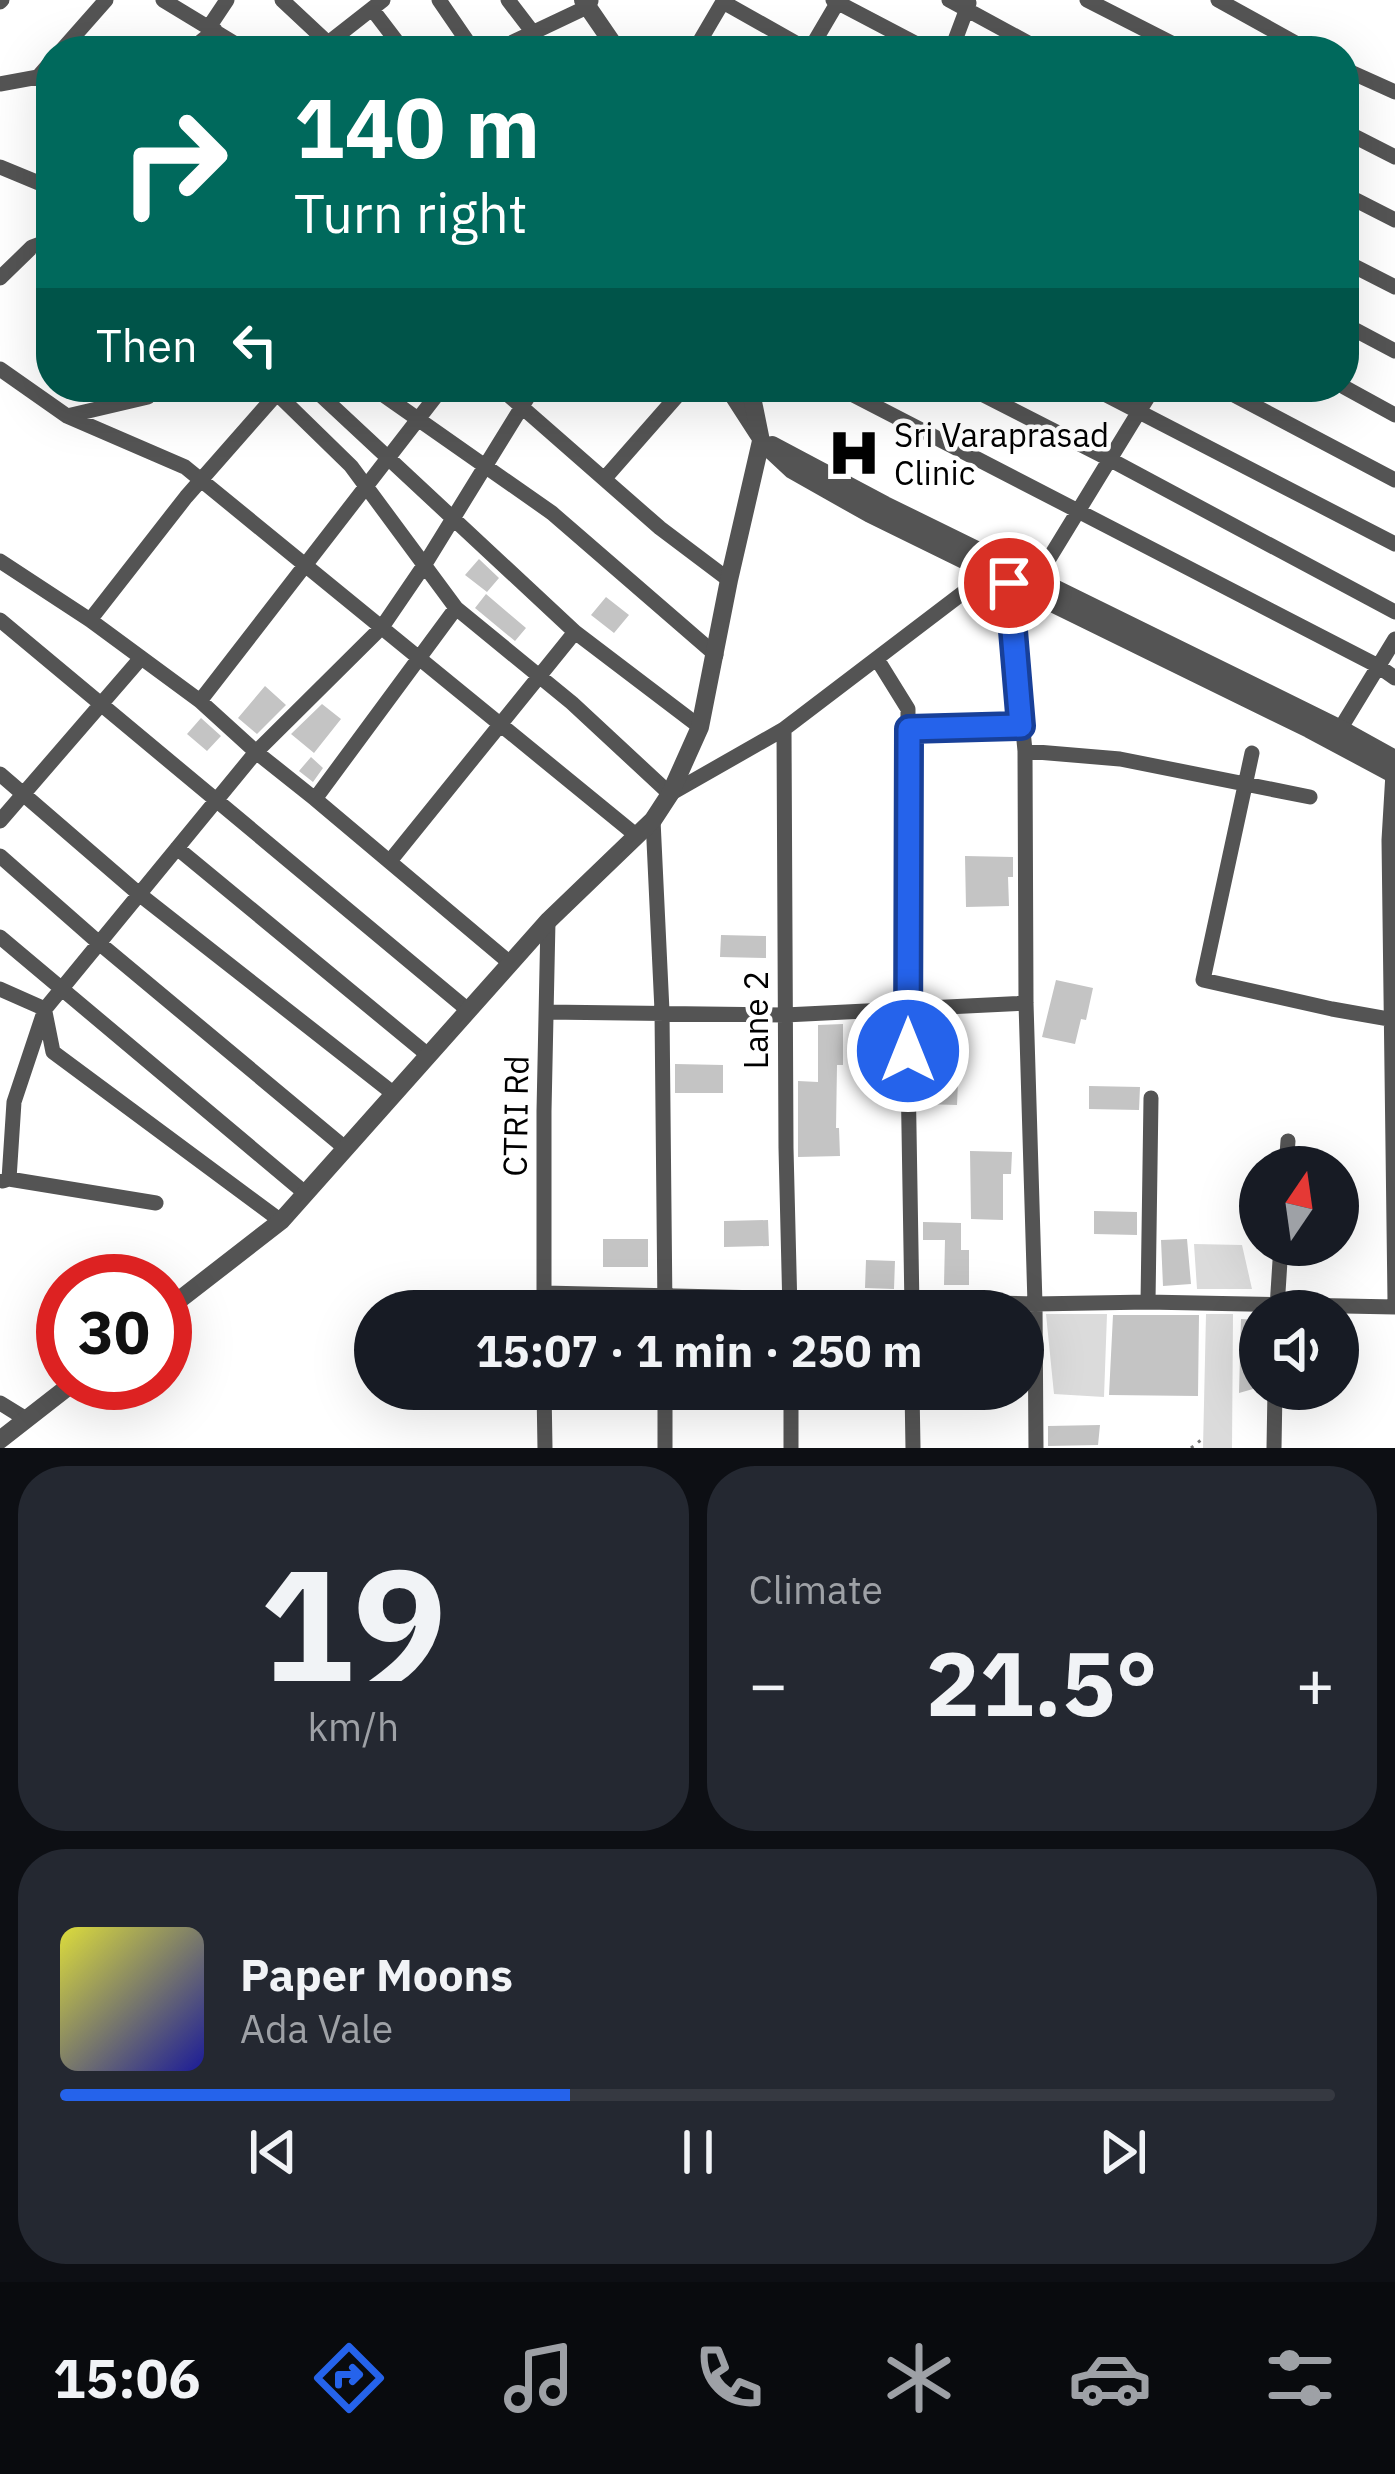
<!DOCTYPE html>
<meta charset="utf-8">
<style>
body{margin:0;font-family:"IBM Plex Sans",sans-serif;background:#242831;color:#f1f3f6;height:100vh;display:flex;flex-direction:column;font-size:45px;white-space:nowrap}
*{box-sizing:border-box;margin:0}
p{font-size:39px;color:#9ea1a6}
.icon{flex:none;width:66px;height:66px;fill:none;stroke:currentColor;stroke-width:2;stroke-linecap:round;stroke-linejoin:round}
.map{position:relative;height:1448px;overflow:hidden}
.panel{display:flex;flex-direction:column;gap:18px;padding:18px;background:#0d0f14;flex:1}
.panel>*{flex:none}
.top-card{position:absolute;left:36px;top:36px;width:1323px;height:366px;border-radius:48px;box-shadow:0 12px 48px #0002;background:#00695c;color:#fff;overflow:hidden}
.needle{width:78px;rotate:13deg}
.controls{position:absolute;left:1239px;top:1146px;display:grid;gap:24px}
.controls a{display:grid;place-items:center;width:120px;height:120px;border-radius:50%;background:#171b24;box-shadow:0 12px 48px #0002;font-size:60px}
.speed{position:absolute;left:36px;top:1254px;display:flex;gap:24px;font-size:60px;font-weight:700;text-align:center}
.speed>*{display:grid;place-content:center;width:156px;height:156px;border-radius:50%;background:#171b24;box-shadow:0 12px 48px #0002;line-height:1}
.speed .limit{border:18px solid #d22;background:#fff;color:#111}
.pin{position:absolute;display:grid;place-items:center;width:102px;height:102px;color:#fff;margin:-51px;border:6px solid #fff;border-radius:50%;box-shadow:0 3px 12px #0007}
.me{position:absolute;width:132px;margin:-66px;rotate:0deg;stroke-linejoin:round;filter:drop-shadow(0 0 9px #0008)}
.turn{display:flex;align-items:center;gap:42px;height:252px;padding:0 60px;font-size:54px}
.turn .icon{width:156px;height:156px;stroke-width:2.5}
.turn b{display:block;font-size:84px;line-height:102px}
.then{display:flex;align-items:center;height:114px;padding:0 60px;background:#0003;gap:24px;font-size:45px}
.big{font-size:90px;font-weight:700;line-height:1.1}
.panel .card{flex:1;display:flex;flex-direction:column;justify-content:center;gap:18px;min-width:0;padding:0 42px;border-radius:48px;background:#242831}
.panel .dial{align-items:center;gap:0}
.dial b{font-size:156px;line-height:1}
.song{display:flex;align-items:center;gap:36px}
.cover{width:144px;height:144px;border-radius:18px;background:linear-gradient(135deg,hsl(60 70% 55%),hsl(240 70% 35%))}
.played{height:12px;border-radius:6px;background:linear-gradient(90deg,#2563eb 40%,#363941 40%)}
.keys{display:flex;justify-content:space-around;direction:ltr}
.heat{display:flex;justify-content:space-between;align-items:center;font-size:66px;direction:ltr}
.panel .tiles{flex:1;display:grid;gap:18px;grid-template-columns:1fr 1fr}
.card:last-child{grid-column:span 2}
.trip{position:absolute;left:354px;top:1290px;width:690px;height:120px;border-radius:60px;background:#171b24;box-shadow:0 12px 48px #0002;font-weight:700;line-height:120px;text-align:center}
.tab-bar{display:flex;height:192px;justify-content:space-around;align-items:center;background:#090b0e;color:#9ea1a6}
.tab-bar .icon{width:84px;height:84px}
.tab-bar .selected{color:#2563eb}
.tab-bar b{font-size:54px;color:#f1f3f6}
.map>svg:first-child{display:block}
.green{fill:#dbdbdb}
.building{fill:#c4c4c4}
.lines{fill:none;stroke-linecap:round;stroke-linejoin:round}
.path{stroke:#767676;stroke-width:3;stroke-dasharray:3 6;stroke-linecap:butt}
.minor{stroke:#545454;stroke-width:15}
.tertiary{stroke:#545454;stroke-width:18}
.route-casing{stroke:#184099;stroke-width:30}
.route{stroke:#2563eb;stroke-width:21}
.labels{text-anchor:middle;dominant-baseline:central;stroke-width:9;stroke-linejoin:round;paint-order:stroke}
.poi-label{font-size:33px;fill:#000;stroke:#fff;text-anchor:start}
.street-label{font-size:33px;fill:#000;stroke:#fff}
</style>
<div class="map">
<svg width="1395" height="1448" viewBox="0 0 1395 1448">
<rect width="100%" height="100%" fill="#fff"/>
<path class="green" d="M1194 1244 1242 1245 1252 1289H1197Z
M1046 1314H1107L1104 1397 1054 1394Z
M1206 1314H1233L1232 1448H1203Z"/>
<path class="building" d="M479 559 499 578 487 592 465 575Z
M486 594 526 628 515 641 475 608Z
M606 597 629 615 614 633 591 615Z
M265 686 286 705 257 734 238 718Z
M322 704 341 719 314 753 291 734Z
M201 718 221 736 207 751 187 734Z
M311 757 323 768 313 782 299 771Z
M965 856 1013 857V877H1008L1009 906 966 907Z
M721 935 766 936V958L720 957Z
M1056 980 1093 988 1086 1020 1081 1019 1075 1044 1042 1037Z
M843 1024V1065H837L836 1128H839L840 1156 798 1157V1081L818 1082V1025Z
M675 1064 723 1065V1093H675Z
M920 1081 958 1082 957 1105 921 1104Z
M1089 1086 1140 1087 1139 1110 1089 1109Z
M970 1151 1012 1152 1011 1174H1003V1220L971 1219Z
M1094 1211 1137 1212V1235L1094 1234Z
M768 1220 769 1246 724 1247V1221Z
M923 1222 961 1223V1250H969V1285H944L945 1240H923Z
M603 1239H648V1267H603Z
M1187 1239 1191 1284 1163 1286 1161 1240Z
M866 1260 895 1261 894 1289 865 1288Z
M1113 1315H1199L1198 1396 1109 1395Z
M1241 1319 1260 1320V1387L1239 1393Z
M1100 1425 1098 1445 1048 1446V1426Z"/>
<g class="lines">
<path class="path" d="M1191 1448 1201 1440"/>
<path class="minor" d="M163 0 247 51
M282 0 328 43
M439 0 474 51
M508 0 547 51
M833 0 930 51
M949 0 1043 51
M1087 0 1187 51
M1218 0 1310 51
M0 2 2 0
M723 2 810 51
M372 9 404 51
M209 27 227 0
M61 51 106 0
M189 51 215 30
M318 51 383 0
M494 51 587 7 591 1
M694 51 724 0
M809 51 839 0
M951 51 969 3
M1344 69 1395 92
M38 77 51 62
M0 84 38 77 51 87
M1344 131 1395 157
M0 167 51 188
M1344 194 1395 220
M1344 261 1395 287
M0 278 32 247 51 240
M1344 324 1395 351
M0 369 67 416 185 467 637 836
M270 387 351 466 456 608 572 703 670 794 784 729 989 573
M312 387 575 632 390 861
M380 387 385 396 552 513 716 655
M499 387 660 528 729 580
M726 387 757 435
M838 387 1378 666 1395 678
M968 387 1111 460 1395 612
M1091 387 1395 544
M1219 387 1395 480
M1344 387 1395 415
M67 416 148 397 146 387
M605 478 685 387
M0 561 90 620 200 701 256 752 315 799 510 963
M1036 580 1154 387
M0 620 468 1010
M90 620 186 497 281 389
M575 632 700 727
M877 659 908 709 907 1010 912 1308
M200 701 443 387
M784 729 786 1148 790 1311
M909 729 1021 726
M1334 739 1395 639
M1025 751 1120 759 1310 797
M1252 753 1203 980 1332 1009 1395 1020
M1393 773 1389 840 1395 1301
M0 774 139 894 394 1094
M315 799 456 608
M653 820 662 1011 665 1311
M0 821 141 658
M177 848 428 1055
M0 856 99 943 345 1148
M0 937 305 1193
M0 989 45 1009
M45 1012 53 1052 281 1221
M546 1012 785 1015 1026 1003
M1286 1167 1288 1141
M9 1179 14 1102 45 1009 256 752 382 627 425 564 534 387
M3 1181 9 1179 156 1203
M544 1293 1035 1304 1026 1003 1025 751 1009 583
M1147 1302 1395 1307
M1277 1308 1281 1245
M544 1311V1111L548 921
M544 1389 545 1448
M791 1389V1448
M912 1389 913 1448
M0 1403 26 1419
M665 1448V1389
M1036 1448 1035 1304 1148 1302 1151 1098
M1274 1448 1275 1389"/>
<path class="tertiary" d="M583 0 618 51
M761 441 792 470 870 514 1309 729 1395 775
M772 445 885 505 1341 729 1395 759
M165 1311 281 1221 548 921 653 820 670 794 700 727 729 580 761 441 750 387
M0 1440 73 1383"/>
</g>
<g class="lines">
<g class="route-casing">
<path id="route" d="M908 1051 909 729 1021 726 1009 583"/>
</g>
<use href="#route" class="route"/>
</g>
<defs>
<g id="hospital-bare" transform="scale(4.14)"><path d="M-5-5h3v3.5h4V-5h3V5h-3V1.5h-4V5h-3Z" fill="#000" stroke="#fff" stroke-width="2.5" paint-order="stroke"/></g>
</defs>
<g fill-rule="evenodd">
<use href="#hospital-bare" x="854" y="453"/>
</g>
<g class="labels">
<g class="poi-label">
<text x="894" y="434">Sri Varaprasad<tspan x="894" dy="38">Clinic</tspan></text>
</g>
<g class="street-label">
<text transform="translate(755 1020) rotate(-90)">Lane 2</text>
<text transform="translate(515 1116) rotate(-89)">CTRI Rd</text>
</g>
</g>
</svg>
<div class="controls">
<a><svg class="needle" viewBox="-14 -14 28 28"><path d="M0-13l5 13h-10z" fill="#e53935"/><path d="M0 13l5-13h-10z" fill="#9ea1a6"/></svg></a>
<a><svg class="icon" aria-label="sound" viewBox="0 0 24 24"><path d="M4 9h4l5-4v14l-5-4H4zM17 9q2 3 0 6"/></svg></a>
</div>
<div class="speed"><div class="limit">30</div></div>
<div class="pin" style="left:1009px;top:583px;background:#d93025"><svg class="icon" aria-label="arrive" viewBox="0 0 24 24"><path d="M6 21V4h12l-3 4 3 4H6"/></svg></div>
<svg class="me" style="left:908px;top:1051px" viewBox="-20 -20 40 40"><circle r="17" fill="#2563eb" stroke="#fff" stroke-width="3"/><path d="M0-11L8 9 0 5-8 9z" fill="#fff"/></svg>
<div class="trip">15:07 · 1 min · 250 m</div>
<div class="top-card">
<div class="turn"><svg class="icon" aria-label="right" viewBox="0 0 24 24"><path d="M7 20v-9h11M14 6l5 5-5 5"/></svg><div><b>140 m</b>Turn right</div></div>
<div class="then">Then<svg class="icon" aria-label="left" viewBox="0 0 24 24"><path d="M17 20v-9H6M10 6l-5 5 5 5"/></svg></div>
</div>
</div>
<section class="panel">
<div class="tiles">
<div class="card dial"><b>19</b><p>km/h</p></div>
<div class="card"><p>Climate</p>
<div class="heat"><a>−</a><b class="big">21.5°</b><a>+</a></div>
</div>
<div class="card">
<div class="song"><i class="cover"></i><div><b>Paper Moons</b><p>Ada Vale</p></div></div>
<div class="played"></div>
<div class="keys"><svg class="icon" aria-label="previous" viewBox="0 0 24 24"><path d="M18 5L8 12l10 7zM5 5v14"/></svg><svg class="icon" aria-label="pause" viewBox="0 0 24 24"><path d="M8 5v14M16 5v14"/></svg><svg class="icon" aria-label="next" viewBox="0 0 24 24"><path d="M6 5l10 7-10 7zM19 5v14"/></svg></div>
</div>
</div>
</section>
<nav class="tab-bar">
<b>15:06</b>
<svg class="icon selected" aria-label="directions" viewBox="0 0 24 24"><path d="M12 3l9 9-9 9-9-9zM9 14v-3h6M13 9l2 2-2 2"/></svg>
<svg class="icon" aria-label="music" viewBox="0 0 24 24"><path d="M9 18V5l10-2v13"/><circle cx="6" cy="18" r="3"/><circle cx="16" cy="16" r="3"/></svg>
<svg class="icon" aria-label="phone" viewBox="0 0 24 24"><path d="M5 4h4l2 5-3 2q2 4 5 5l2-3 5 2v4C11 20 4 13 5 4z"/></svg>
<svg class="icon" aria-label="climate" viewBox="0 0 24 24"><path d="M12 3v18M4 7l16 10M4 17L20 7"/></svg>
<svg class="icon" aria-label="car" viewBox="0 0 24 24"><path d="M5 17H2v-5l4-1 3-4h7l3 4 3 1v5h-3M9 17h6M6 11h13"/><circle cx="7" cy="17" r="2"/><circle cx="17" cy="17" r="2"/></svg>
<svg class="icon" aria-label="filters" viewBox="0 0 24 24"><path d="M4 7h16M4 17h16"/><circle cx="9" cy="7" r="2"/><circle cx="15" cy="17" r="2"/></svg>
</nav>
